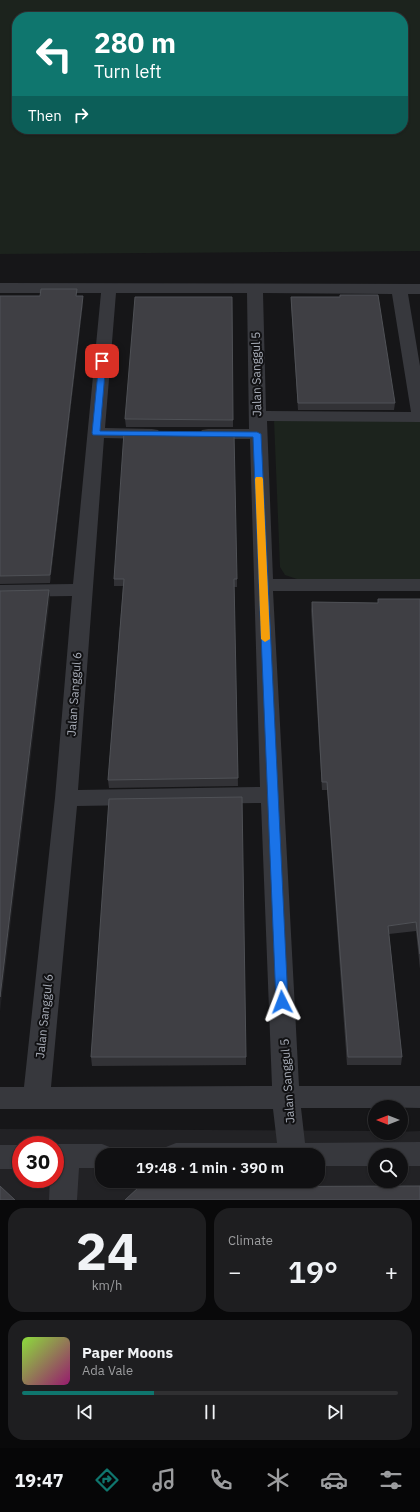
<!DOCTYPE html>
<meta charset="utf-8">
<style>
body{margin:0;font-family:"IBM Plex Sans",sans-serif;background:#1e1e20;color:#f1f3f6;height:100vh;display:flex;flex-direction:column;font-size:15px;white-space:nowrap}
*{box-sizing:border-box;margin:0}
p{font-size:13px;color:#9c9d9f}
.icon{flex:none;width:22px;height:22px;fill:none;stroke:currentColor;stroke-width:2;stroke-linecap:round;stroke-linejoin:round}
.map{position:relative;height:1200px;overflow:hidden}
.details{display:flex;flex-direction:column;gap:8px;padding:8px;background:#09090a;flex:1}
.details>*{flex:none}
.banner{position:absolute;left:12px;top:12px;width:396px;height:122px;border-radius:16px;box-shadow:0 1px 3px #0004,0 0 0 1px #303032;background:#0f766e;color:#fff;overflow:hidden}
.needle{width:26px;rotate:270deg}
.tools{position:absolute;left:368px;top:1100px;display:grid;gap:8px}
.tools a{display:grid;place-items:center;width:40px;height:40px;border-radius:50%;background:#101012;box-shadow:0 1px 3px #0004,0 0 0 1px #303032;font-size:20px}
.speed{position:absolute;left:12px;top:1136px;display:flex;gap:8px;font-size:20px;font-weight:700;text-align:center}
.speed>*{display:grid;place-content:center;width:52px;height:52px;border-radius:50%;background:#101012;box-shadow:0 1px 3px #0004,0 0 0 1px #303032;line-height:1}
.speed .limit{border:6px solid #d22;background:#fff;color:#111}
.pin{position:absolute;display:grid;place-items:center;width:34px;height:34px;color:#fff;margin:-17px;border-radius:8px;box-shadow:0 2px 6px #0006}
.me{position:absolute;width:44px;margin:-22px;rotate:357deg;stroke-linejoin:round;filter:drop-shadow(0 0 3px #0008)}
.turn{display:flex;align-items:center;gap:14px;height:84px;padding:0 16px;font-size:18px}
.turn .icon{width:52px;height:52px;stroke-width:2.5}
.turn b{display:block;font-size:28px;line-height:34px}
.then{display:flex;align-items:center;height:38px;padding:0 16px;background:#0003;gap:8px;font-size:15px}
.big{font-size:30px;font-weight:600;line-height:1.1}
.details .tile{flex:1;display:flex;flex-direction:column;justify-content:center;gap:6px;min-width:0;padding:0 14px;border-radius:16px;background:#1e1e20}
.details .dial{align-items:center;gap:0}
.dial b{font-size:52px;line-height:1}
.song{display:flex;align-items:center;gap:12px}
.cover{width:48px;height:48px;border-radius:6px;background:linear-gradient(135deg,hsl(90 70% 55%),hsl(320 70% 35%))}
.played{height:4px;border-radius:2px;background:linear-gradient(90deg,#0f766e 35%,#303032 35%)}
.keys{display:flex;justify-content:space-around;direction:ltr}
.heat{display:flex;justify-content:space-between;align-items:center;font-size:22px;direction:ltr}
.details .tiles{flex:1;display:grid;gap:8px;grid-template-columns:1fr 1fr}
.tile:last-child{grid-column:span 2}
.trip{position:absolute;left:95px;top:1148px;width:230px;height:40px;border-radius:16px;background:#101012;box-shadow:0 1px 3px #0004,0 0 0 1px #303032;font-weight:600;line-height:40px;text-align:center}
.tabs{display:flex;height:64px;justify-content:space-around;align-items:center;background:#060607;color:#9c9d9f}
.tabs .icon{width:28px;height:28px}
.tabs .active{color:#0f766e}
.tabs b{font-size:18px;color:#f1f3f6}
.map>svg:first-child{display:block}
.built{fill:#222225;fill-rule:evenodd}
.green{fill:#1c231d;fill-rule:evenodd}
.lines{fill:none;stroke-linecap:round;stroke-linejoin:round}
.minor{fill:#37383d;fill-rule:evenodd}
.wall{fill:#323236}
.shaded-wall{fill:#212124}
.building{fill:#3f3f44;stroke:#4f5156}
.route{fill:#1a73e8;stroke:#114b97}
.slow{fill:#f59e0b}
.labels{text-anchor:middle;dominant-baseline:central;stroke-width:4;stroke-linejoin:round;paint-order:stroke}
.street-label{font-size:12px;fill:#a8adb8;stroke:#111113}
</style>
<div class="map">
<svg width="420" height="1200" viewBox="0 0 420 1200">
<rect width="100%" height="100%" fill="#161618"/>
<path class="built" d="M0 1129 375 1131V1133L420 1131V1200H0ZM21 1145H55V1179H21ZM102 1155H318V1181H102ZM375 1155H401V1181H375Z"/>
<path class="green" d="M0 0H420V251L0 254ZM17 17H403V129H17Z
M274 420 420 421V579L300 580 285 575 280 567Z"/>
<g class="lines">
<path class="minor" d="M0 283 420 284V294H408L420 366V422L267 421 273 579H420V591H273L299 1086H420V1108L375 1107V1108H301L305 1143 420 1142V1166H401V1155H375V1166H318V1155H162L166 1147 176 1143H277L273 1109H0V1087H24L55 798 72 596 0 597V585L73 584 101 293H0ZM116 293H247L249 429H208L202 430 199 434 202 438 208 439H250L260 787 78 790 104 438 152 439 158 438 161 434 158 430 152 429 105 428ZM263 293 392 294 411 412 266 411ZM261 803 272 1086 51 1087 77 806Z
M55 1144H102L112 1148 116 1155H102V1168H79L77 1200H49L50 1179H55V1145H52Z
M0 1145H21V1169H0Z"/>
</g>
<path class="wall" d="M0 296H77L83 303 50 583 0 584Z
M291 297 395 403 394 410H298L291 304Z
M125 419 233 420V427H126Z
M114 579H237V587H234L238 786 109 788 108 780 123 586H114Z
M378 599H420V969L416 931 389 934 402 1057 401 1065H347L327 790H322L311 610 312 602 378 603Z
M91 1057H246V1065L92 1066Z"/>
<path class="shaded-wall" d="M83 296V303L50 583V575Z
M49 590 50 598 0 1012V997Z"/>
<path class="building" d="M41 289H77L76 296H83L50 575 0 576V296H40Z
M340 295H378L395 403H298L291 297H340Z
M135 297H232L233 420 125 419Z
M124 432 234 433 237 579H234L238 778 108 780 124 579H114Z
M49 590 0 997V591Z
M378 599H420V954L416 922 388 926 402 1057H348L327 782H322L312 602 378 603Z
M242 797 246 1057H91L109 799Z
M0 1186 15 1200H0Z
M420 1186V1200H125L139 1187Z"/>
<path class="route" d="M102 359 106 361 100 431 257 432 261 434 288 1002 286 1005 282 1007 278 1005 276 1002 253 437 93 435 92 433 99 361Z"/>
<path class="slow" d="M256 477H262L263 479 270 639 265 642 261 639 255 479Z"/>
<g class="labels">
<g class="street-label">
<text transform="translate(256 374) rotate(-91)">Jalan Sanggul 5</text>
<text transform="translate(74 694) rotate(-86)">Jalan Sanggul 6</text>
<text transform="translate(44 1016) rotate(-84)">Jalan Sanggul 6</text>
<text transform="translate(287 1081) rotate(-94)">Jalan Sanggul 5</text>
</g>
</g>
</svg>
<div class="tools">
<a><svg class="needle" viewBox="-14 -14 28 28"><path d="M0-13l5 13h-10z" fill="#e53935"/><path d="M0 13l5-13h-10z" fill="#9c9d9f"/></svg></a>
<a><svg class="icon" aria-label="search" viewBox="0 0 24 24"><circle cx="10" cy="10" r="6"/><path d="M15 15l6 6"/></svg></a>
</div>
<div class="speed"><div class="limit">30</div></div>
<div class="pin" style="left:102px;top:361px;background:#d93025"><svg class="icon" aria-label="arrive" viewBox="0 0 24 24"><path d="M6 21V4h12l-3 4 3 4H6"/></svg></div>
<svg class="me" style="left:282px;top:1002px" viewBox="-20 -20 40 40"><path d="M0-17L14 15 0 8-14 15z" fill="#1a73e8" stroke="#fff" stroke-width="4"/></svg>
<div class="trip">19:48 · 1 min · 390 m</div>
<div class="banner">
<div class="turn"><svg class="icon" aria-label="left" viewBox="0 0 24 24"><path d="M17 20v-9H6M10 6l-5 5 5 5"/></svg><div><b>280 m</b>Turn left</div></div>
<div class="then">Then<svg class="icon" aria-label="right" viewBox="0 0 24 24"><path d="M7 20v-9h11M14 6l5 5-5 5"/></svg></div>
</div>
</div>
<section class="details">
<div class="tiles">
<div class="tile dial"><b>24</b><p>km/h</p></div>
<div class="tile"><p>Climate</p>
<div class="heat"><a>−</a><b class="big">19°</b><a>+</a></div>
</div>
<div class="tile">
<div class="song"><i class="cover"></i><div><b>Paper Moons</b><p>Ada Vale</p></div></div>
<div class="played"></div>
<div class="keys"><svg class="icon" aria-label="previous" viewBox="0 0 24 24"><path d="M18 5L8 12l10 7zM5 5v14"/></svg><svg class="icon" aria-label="pause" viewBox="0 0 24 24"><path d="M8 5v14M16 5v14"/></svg><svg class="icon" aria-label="next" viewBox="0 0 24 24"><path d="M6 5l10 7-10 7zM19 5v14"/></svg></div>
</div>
</div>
</section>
<nav class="tabs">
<b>19:47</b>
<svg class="icon active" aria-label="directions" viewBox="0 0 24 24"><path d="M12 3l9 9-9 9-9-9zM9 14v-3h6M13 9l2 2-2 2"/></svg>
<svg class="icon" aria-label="music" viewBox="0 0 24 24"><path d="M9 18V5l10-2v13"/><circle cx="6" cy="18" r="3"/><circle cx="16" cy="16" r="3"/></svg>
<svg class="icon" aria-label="phone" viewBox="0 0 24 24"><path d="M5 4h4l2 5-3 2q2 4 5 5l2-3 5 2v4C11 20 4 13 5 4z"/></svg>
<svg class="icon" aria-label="climate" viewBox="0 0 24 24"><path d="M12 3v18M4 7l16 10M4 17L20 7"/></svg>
<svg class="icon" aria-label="car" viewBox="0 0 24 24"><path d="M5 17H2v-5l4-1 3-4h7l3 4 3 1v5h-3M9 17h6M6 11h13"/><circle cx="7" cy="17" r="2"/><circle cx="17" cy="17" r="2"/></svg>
<svg class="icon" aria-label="filters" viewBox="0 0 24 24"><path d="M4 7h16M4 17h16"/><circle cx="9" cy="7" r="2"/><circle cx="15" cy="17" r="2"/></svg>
</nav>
